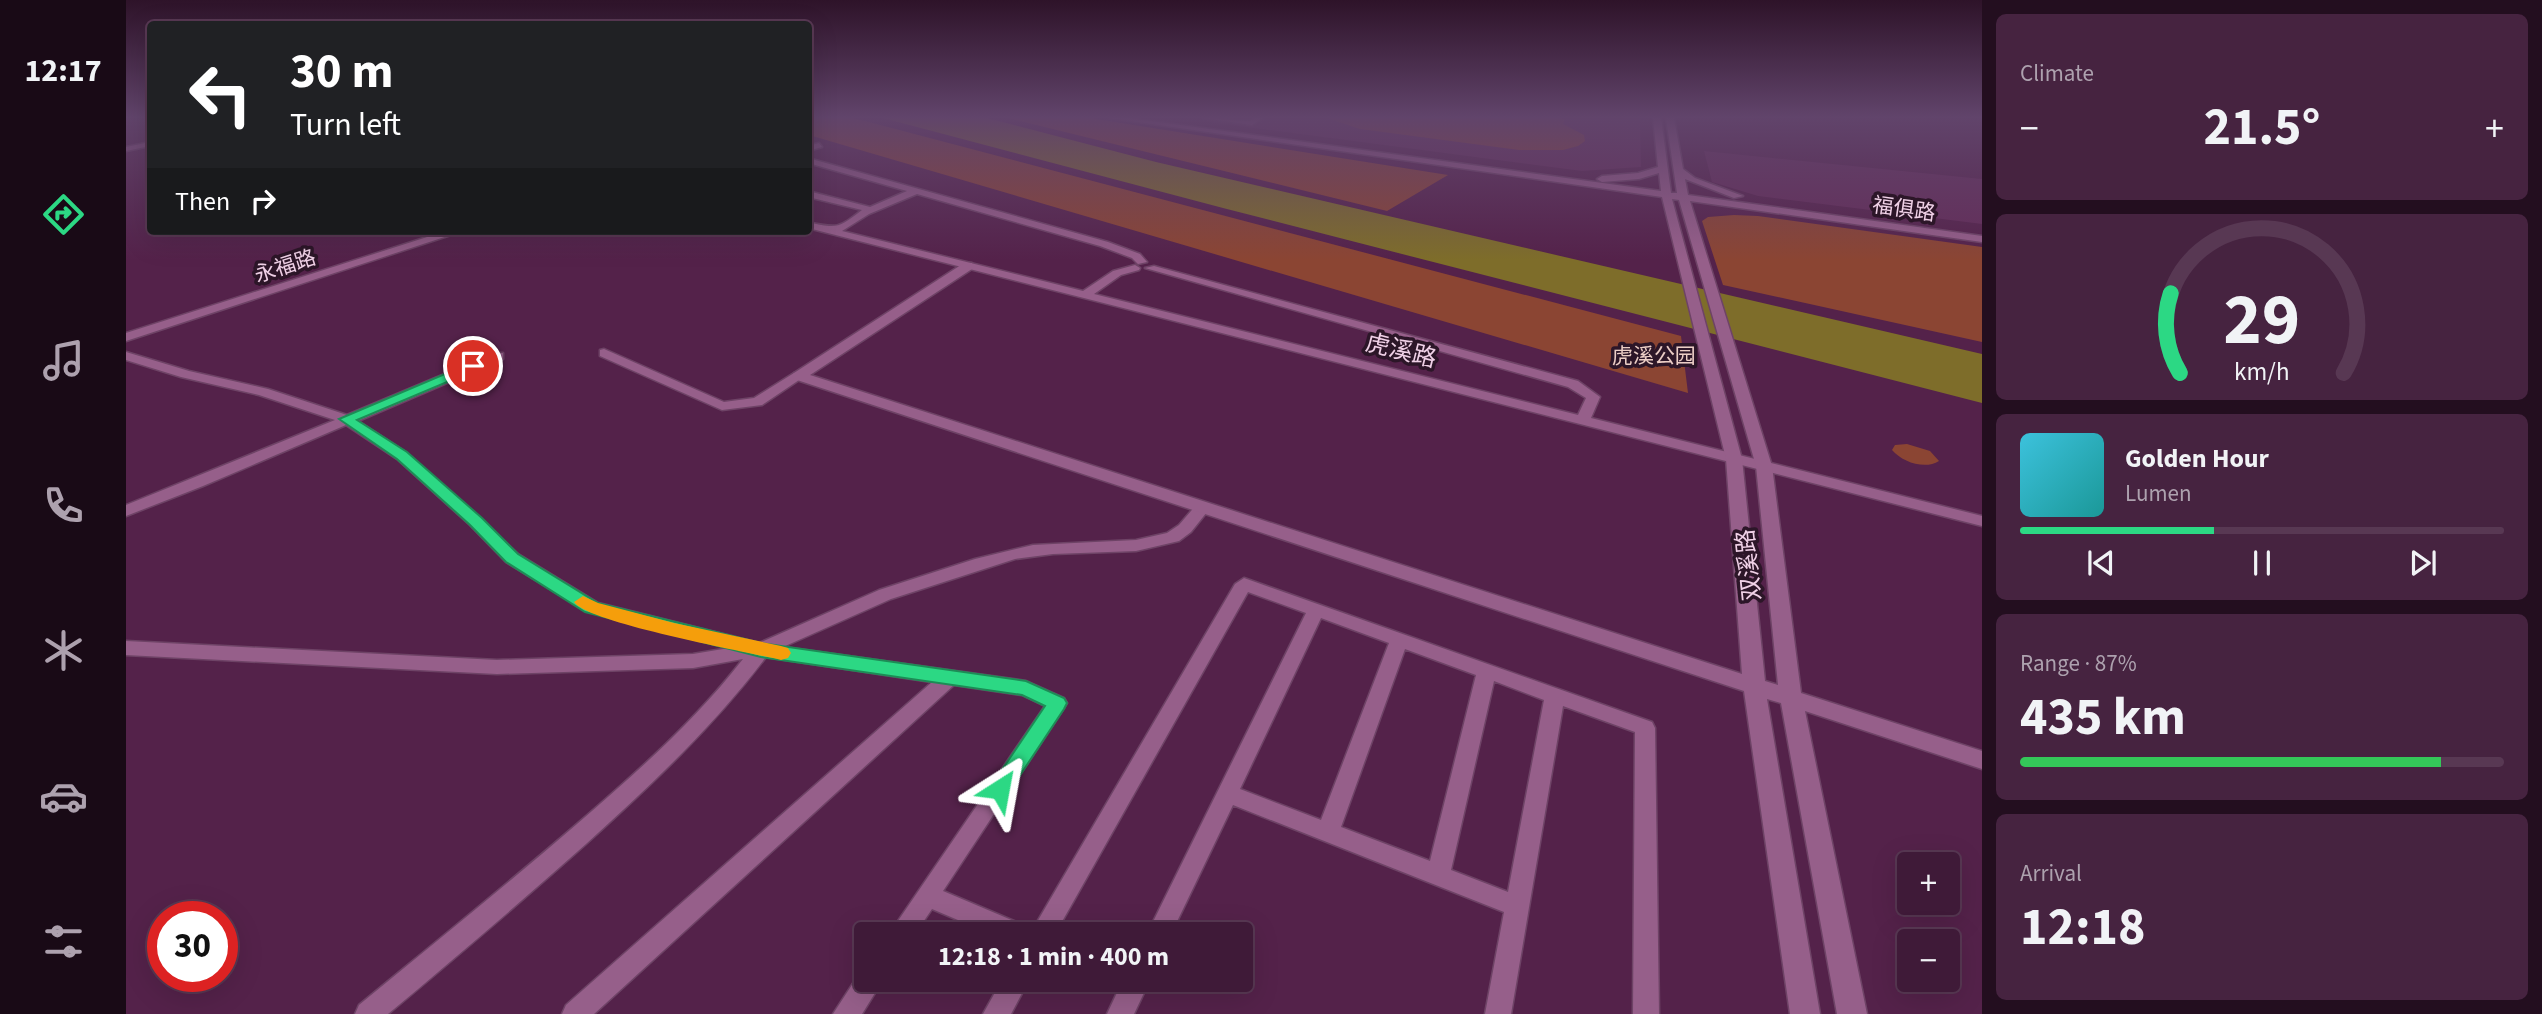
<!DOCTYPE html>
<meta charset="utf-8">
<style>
body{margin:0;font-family:"Source Sans 3","Noto Sans SC",sans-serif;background:#462340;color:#f1f3f6;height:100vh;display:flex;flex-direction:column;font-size:26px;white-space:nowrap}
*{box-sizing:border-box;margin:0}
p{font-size:23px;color:#ada1ae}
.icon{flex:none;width:38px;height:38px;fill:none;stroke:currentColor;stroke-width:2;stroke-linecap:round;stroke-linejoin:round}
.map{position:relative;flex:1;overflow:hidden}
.sheet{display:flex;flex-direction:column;gap:14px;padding:14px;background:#230e1f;width:560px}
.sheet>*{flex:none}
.top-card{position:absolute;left:21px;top:21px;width:665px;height:214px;border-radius:7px;box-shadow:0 7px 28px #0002,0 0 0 2px #583853;background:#202124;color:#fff;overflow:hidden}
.buttons{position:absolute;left:1771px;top:852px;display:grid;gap:14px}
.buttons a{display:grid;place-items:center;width:63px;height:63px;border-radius:7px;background:#3f1a38;box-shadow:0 7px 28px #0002,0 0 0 2px #583853;font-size:35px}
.speed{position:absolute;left:21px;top:901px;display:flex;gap:14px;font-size:35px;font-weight:700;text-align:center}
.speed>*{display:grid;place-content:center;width:91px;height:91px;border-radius:50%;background:#3f1a38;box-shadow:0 7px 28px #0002,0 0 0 2px #583853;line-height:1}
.speed .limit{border:10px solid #d22;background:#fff;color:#111}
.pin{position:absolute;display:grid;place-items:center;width:60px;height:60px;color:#fff;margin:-30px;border:4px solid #fff;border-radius:50%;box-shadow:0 2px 7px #0007}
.me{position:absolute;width:77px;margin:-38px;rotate:34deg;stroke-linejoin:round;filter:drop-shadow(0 0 5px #0008)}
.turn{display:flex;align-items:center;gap:24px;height:147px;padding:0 28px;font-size:32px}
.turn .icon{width:91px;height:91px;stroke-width:2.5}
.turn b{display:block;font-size:49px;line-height:60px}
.then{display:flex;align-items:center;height:66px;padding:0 28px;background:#0003;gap:14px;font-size:26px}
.big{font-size:52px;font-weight:700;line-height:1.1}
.sheet .tile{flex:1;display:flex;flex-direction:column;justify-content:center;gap:10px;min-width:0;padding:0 24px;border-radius:10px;background:#462340}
.sheet .dial{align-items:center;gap:0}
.dial svg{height:182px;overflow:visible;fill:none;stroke:#583853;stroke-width:7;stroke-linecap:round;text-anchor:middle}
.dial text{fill:#f1f3f6;stroke:none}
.song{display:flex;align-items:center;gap:21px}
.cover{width:84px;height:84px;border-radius:10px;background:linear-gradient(135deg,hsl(190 70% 55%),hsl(180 70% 35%))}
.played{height:7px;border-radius:4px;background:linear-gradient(90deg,#2cd884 40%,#583853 40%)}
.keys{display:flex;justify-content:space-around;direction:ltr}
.heat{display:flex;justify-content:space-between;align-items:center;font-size:38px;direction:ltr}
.charge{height:10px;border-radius:5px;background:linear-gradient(90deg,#34c759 87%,#583853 0)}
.trip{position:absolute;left:728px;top:922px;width:399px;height:70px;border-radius:7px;background:#3f1a38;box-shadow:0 7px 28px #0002,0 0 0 2px #583853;font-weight:700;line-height:70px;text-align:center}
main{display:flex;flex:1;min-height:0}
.tab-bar{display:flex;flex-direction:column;width:126px;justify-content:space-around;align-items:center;background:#190a16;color:#ada1ae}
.tab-bar .icon{width:49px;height:49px}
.tab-bar .active{color:#2cd884}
.tab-bar b{font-size:32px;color:#f1f3f6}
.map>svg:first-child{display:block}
.built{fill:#632c58}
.green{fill:#8b4533}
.water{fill:#7e6d2a}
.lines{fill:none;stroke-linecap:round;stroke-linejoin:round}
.street-casing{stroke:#6e4366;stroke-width:3}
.secondary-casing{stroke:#6e4366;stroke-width:3}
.street{fill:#965f8a;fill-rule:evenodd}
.secondary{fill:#965f8a;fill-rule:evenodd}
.route{fill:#2cd884;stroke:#1d8c56;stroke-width:2}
.slow{fill:#f59e0b}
.labels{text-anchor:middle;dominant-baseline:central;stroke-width:7;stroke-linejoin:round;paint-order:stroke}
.far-street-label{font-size:21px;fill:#f0d1e7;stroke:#2c1628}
.far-park-label{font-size:21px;fill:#eccec6;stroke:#2c1628}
.street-label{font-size:24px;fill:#f0d1e7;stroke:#2c1628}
</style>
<main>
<nav class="tab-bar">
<b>12:17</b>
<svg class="icon active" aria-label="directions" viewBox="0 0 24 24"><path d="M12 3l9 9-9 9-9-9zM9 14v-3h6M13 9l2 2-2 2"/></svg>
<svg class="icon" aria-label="music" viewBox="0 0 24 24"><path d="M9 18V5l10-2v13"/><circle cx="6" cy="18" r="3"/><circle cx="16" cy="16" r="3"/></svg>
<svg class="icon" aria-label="phone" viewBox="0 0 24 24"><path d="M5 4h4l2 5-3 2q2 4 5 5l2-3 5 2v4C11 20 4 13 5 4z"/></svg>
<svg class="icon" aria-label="climate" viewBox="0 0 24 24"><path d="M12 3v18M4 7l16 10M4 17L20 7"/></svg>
<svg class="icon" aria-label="car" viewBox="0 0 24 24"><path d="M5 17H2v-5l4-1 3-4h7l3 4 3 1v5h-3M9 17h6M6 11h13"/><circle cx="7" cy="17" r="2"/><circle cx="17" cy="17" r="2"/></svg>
<svg class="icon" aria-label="filters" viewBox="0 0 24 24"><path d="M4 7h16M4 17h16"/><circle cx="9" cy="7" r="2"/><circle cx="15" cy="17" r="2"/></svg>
</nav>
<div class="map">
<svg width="1856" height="1014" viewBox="0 0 1856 1014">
<rect width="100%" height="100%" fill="#54224a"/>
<path class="built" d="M1079 118H1514L1515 167 1456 171 1082 122Z
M1578 151 1856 179V224L1632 196 1586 182Z"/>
<path class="green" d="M682 118H726L743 122 1555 336 1562 393 683 135Z
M882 118H964L1322 175 1261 211Z
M1201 118H1430L1439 119 1437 124 1458 135 1459 141 1452 146 1437 150H1393L1234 129Z
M1608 215 1632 216 1856 247V342L1597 285 1576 221 1582 217Z
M1781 444 1804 451 1813 461C1799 470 1776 462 1766 450L1769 445Z"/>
<path class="water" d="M757 118H861L1030 162 1856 354V403L1097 208Z"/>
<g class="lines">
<g class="street-casing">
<path id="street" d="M1077 118 1124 121 1129 118H1137L1126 125Z
M24 142V146L0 151V147Z
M693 143 696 147 682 151V146Z
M682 158 982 242 1014 254 1021 262 1012 264 1006 258 974 246 791 194 743 214 716 231 957 291 987 271 1009 265 1014 268 1013 270 995 275 968 294 1452 415 1460 398 1442 387 1019 268 1028 266 1452 381 1474 397 1465 418 1856 516V526L682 228V222C711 229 713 228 736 210L682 197V191L744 207 781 191 682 163Z
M478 349 598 402 628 398 668 373 673 372 679 376 636 405 596 410 474 356V350Z
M0 352 63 371 142 389 221 415 369 353H377V359L232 421 281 453 392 554 472 603 633 643 753 590 849 559 907 545 1010 540 1041 533 1053 525 1071 504 1077 502 1085 507 1065 532 1053 541 1010 551 927 554 889 559 765 599 657 647 900 681 938 698 941 703 938 708 817 891 900 926 903 934H865L806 909 789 934H763L919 706 896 695 828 685 468 1014H436L440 1005 806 682 640 657C587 727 524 786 460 844 395 902 329 958 262 1014H229L233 1005C306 945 379 886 451 824 510 773 569 721 617 659L567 668 371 674 0 655V641L371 660 567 654 603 648 460 611 380 562 344 525 271 459 220 425 77 486 0 516V505L209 420 133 395 55 377 0 360Z
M1118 578 1526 722 1529 728 1533 1014H1507L1509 732 1437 706 1385 1014H1359L1378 912 1107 805 1045 934H1021L1180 613 1122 592 929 934H904L1109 584ZM1195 618 1263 643 1195 820 1114 789ZM1279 649 1350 675 1304 861 1215 827ZM1368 681 1418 700 1382 892 1325 870Z
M740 969V980H757L736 1014H707L735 971Z
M876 980H903L885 1014H857Z
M997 980H1024L1008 1014H981Z"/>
</g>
<g class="secondary-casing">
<path id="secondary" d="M984 118H1003L1535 191 1533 173 1513 179 1476 182 1471 179 1476 176 1512 173 1532 167 1527 118H1535L1545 193H1551L1540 118H1548L1557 169 1569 178 1617 196 1608 198 1559 179 1562 195 1856 236V242L1564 201 1646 466 1675 693 1856 751V769L1679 711 1741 1014H1711L1655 703 1641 699 1694 1014H1664L1618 691 668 379 666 376 668 373 838 263H846V269L684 375 1616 674 1600 459 1536 197ZM1546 199 1553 200 1630 466 1652 685 1639 681 1616 459Z
M320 231H337L0 341V333Z"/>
</g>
<use href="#street" class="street"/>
<use href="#secondary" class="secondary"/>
</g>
<linearGradient id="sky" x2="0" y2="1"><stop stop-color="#2e1329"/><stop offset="0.45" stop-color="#61446b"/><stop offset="1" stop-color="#61446b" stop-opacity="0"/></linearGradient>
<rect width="1856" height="260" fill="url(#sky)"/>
<path class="route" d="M347 362 352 364V369L231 420 281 452 356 518 392 554 472 603 635 643 900 681 938 698 941 703 938 709 881 795 874 798 866 795 863 789 919 706 896 695 635 657 459 612 380 562 344 525 271 459 213 419Z"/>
<path class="slow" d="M457 596 472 603 548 623 655 646 662 648 665 653 662 658 655 660C622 652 462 623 448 602Z"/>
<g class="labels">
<g class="far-street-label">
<text transform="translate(1778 209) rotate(8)">福俱路</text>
<text transform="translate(159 266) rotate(-18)">永福路</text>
</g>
<g class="far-park-label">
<text x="1528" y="356">虎溪公园</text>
</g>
<g class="street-label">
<text transform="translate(1275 351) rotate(14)">虎溪路</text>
<text transform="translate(1623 565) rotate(-96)">双溪路</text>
</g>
</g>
</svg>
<div class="buttons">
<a>+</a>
<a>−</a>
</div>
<div class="speed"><div class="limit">30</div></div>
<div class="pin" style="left:347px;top:366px;background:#d93025"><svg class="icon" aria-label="arrive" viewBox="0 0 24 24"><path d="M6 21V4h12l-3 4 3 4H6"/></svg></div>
<svg class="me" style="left:874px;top:789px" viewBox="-20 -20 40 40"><path d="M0-17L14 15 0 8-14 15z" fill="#2cd884" stroke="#fff" stroke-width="4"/></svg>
<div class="trip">12:18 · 1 min · 400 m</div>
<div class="top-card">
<div class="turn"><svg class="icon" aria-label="left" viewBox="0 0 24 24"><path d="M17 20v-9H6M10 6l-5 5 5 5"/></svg><div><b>30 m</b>Turn left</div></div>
<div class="then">Then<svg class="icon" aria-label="right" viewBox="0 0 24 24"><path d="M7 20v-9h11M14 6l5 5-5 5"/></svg></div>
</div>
</div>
<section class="sheet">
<div class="tile"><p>Climate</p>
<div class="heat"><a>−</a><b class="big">21.5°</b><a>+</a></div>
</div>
<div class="tile dial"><svg viewBox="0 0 100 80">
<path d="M14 69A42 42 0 1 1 86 69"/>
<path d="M14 69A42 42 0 0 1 10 34" stroke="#2cd884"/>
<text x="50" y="56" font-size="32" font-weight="700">29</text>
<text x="50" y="72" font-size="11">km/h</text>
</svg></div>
<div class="tile">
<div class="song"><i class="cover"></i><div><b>Golden Hour</b><p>Lumen</p></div></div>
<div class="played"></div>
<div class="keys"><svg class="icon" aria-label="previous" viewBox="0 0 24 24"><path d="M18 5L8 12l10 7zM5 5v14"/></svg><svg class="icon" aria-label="pause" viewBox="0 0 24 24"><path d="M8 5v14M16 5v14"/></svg><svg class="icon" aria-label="next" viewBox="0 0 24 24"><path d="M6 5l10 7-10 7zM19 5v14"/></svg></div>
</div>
<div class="tile"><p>Range · 87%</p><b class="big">435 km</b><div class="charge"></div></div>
<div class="tile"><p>Arrival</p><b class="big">12:18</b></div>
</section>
</main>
